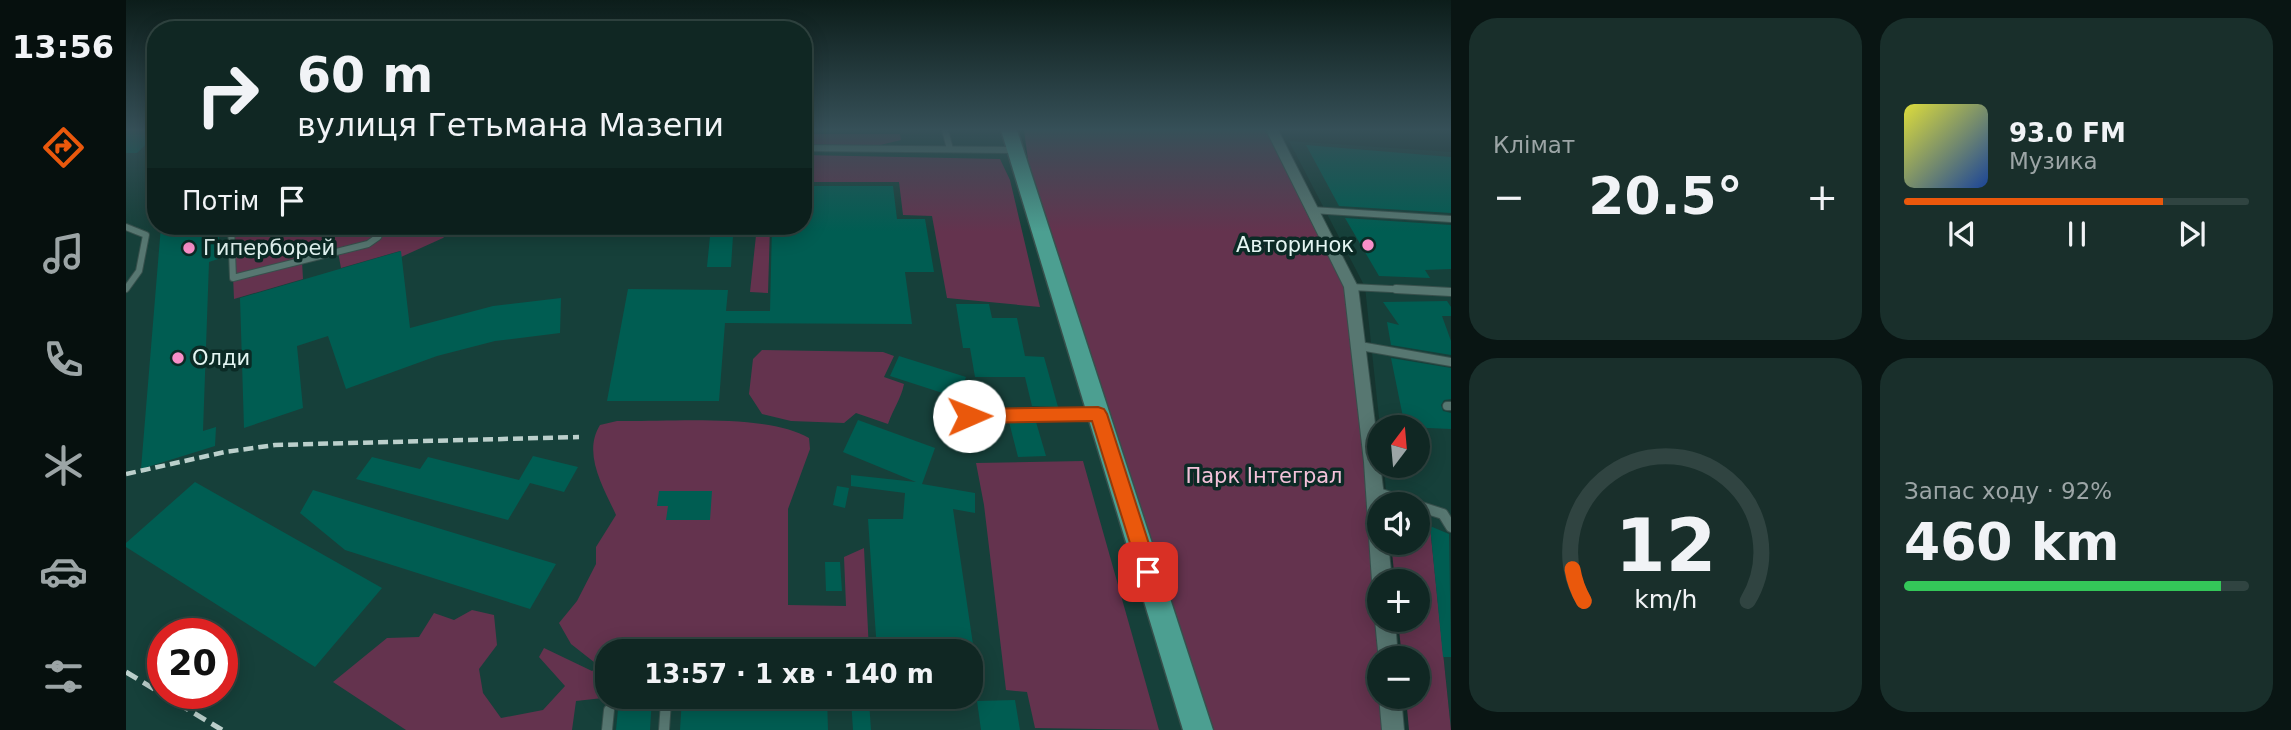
<!DOCTYPE html>
<html lang="uk">
<meta charset="utf-8">
<style>
body{margin:0;font-family:"DejaVu Sans",sans-serif;background:#192f2b;color:#f1f3f6;height:100vh;display:flex;flex-direction:column;font-size:26px;white-space:nowrap}
*{box-sizing:border-box;margin:0}
p{font-size:23px;color:#9ca5a6}
.icon{flex:none;width:38px;height:38px;fill:none;stroke:currentColor;stroke-width:2;stroke-linecap:round;stroke-linejoin:round}
.map{position:relative;flex:1;overflow:hidden}
.details{display:flex;flex-direction:column;gap:18px;padding:18px;background:#091513;width:840px}
.details>*{flex:none}
.top-card{position:absolute;left:21px;top:21px;width:665px;height:214px;border-radius:28px;box-shadow:0 4px 18px #0003,0 0 0 2px #304441;background:#102723;color:#f1f3f6;overflow:hidden}
.needle{width:46px;rotate:16deg}
.tools{position:absolute;left:1241px;top:415px;display:grid;gap:14px}
.tools a{display:grid;place-items:center;width:63px;height:63px;border-radius:50%;background:#102723;box-shadow:0 4px 18px #0003,0 0 0 2px #304441;font-size:35px}
.speed{position:absolute;left:21px;top:618px;display:flex;gap:14px;font-size:35px;font-weight:700;text-align:center}
.speed>*{display:grid;place-content:center;width:91px;height:91px;border-radius:50%;background:#102723;box-shadow:0 4px 18px #0003,0 0 0 2px #304441;line-height:1}
.speed .limit{border:10px solid #d22;background:#fff;color:#111}
.pin{position:absolute;display:grid;place-items:center;width:60px;height:60px;color:#fff;margin:-30px;border-radius:14px;box-shadow:0 4px 10px #0006}
.me{position:absolute;width:77px;margin:-38px;rotate:89deg;stroke-linejoin:round;filter:drop-shadow(0 0 5px #0008)}
.turn{display:flex;align-items:center;gap:24px;height:147px;padding:0 35px;font-size:32px}
.turn .icon{width:91px;height:91px;stroke-width:2.5}
.turn b{display:block;font-size:49px;line-height:60px}
.then{display:flex;align-items:center;height:66px;padding:0 35px;background:#0003;gap:14px;font-size:26px}
.big{font-size:52px;font-weight:600;line-height:1.1}
.details .widget{flex:1;display:flex;flex-direction:column;justify-content:center;gap:10px;min-width:0;padding:0 24px;border-radius:28px;background:#192f2b}
.details .dial{align-items:center;gap:0}
.dial svg{height:182px;overflow:visible;fill:none;stroke:#304441;stroke-width:7;stroke-linecap:round;text-anchor:middle}
.dial text{fill:#f1f3f6;stroke:none}
.song{display:flex;align-items:center;gap:21px}
.cover{width:84px;height:84px;border-radius:10px;background:linear-gradient(135deg,hsl(60 70% 55%),hsl(220 70% 35%))}
.played{height:7px;border-radius:4px;background:linear-gradient(90deg,#ea580c 75%,#304441 75%)}
.keys{display:flex;justify-content:space-around;direction:ltr}
.heat{display:flex;justify-content:space-between;align-items:center;font-size:38px;direction:ltr}
.charge{height:10px;border-radius:5px;background:linear-gradient(90deg,#34c759 92%,#304441 0)}
.details .tiles{flex:1;display:grid;gap:18px;grid-template-columns:repeat(2,1fr)}
.trip{position:absolute;left:469px;top:639px;width:388px;height:70px;border-radius:28px;background:#102723;box-shadow:0 4px 18px #0003,0 0 0 2px #304441;font-weight:600;line-height:70px;text-align:center}
main{display:flex;flex:1;min-height:0}
.menu{display:flex;flex-direction:column;width:126px;justify-content:space-around;align-items:center;background:#06100e;color:#9ca5a6}
.menu .icon{width:49px;height:49px}
.menu .on{color:#ea580c}
.menu b{font-size:32px;color:#f1f3f6}
.map>svg:first-child{display:block}
.built{fill:#16403a;fill-rule:evenodd}
.green{fill:#64334e}
.building{fill:#005d52}
.lines{fill:none;stroke-linecap:round;stroke-linejoin:round}
.lane-far2-casing{stroke:#37504c;stroke-width:8}
.lane-far1-casing{stroke:#37504c;stroke-width:10}
.lane-casing{stroke:#37504c;stroke-width:12}
.street-casing{stroke:#37504c;stroke-width:2}
.primary-casing{stroke:#37504c;stroke-width:3}
.lane-far2{stroke:#577771;stroke-width:6}
.lane-far1{stroke:#577771;stroke-width:8}
.lane{stroke:#577771;stroke-width:10}
.street{fill:#577771;fill-rule:evenodd}
.primary{fill:#4c9f91;fill-rule:evenodd}
.rail-far1{stroke:#bbcfcb;stroke-width:4.5;stroke-dasharray:10 5;stroke-linecap:butt}
.rail{stroke:#bbcfcb;stroke-width:5;stroke-dasharray:13 7;stroke-linecap:butt}
.route{fill:#ea580c;stroke:#983908;stroke-width:2}
.poi-dot{fill:#f98fc9;stroke:#0b2a25;stroke-width:2.5}
.labels{text-anchor:middle;dominant-baseline:central;stroke-width:7;stroke-linejoin:round;paint-order:stroke}
.poi-label{font-size:21px;fill:#e4f5f2;stroke:#0b2a25;text-anchor:start}
.park-label{font-size:21px;fill:#f3c2da;stroke:#0b2a25}
</style>
<main>
<nav class="menu">
<b>13:56</b>
<svg class="icon on" aria-label="directions" viewBox="0 0 24 24"><path d="M12 3l9 9-9 9-9-9zM9 14v-3h6M13 9l2 2-2 2"/></svg>
<svg class="icon" aria-label="music" viewBox="0 0 24 24"><path d="M9 18V5l10-2v13"/><circle cx="6" cy="18" r="3"/><circle cx="16" cy="16" r="3"/></svg>
<svg class="icon" aria-label="phone" viewBox="0 0 24 24"><path d="M5 4h4l2 5-3 2q2 4 5 5l2-3 5 2v4C11 20 4 13 5 4z"/></svg>
<svg class="icon" aria-label="climate" viewBox="0 0 24 24"><path d="M12 3v18M4 7l16 10M4 17L20 7"/></svg>
<svg class="icon" aria-label="car" viewBox="0 0 24 24"><path d="M5 17H2v-5l4-1 3-4h7l3 4 3 1v5h-3M9 17h6M6 11h13"/><circle cx="7" cy="17" r="2"/><circle cx="17" cy="17" r="2"/></svg>
<svg class="icon" aria-label="filters" viewBox="0 0 24 24"><path d="M4 7h16M4 17h16"/><circle cx="9" cy="7" r="2"/><circle cx="15" cy="17" r="2"/></svg>
</nav>
<div class="map">
<svg width="1325" height="730" viewBox="0 0 1325 730">
<rect width="100%" height="100%" fill="#16342f"/>
<path class="built" d="M0 130H30V226H677V130H875L1056 730H0ZM37 634H96V693H37ZM481 651H845V696H481Z
M1163 141 1325 152V730L1304 527 1292 523V504H1261L1258 466H1292V427H1254L1239 287Z"/>
<path class="green" d="M898 130H1146L1225 287 1253 581V620H1257L1259 658H1253V696L1261 697 1263 730H1088L986 432 904 175Z
M677 134H774L775 140 750 146H677Z
M677 155 874 159 884 180 914 307 821 298 806 216 777 215 773 182H677Z
M113 226H330L317 238 275 257 274 251 215 268 212 252 176 261 177 279 108 299 105 228Z
M631 226H644L642 293 624 292Z
M636 350 757 352 768 356 758 377 778 384C775 399 767 409 762 424L730 413 718 423 665 421 636 414 623 394 627 359Z
M491 421C541 422 640 413 683 438L684 449 662 509V605L720 606 718 557 738 548 743 651H481V696L486 697 450 701 446 730H280L207 682 261 638 293 637 308 613 328 620 346 610 368 615 371 645 353 669 357 693 375 718 417 710 439 686 413 657 418 648 466 671 473 666 445 644 433 623 451 601 470 564V547L490 515C478 488 456 454 474 425Z
M957 461 1033 730 909 728 901 692 880 690 858 505 850 463Z
M1292 523 1304 526 1325 730H1283L1280 697 1292 696V658H1276L1272 620H1292V581H1269L1265 543 1292 542Z"/>
<path class="building" d="M0 130H30V135L11 153H0Z
M1180 145 1325 157V213L1213 206Z
M677 186H767L771 219H799L808 272H779L786 324 599 323 593 401H481L502 289 602 290 600 311H644L646 226H677Z
M1219 218 1325 225V269L1299 270 1304 278 1253 276Z
M35 226H86V236L93 234 92 259 83 262 77 431 90 427 89 446 15 469Z
M584 236H607L605 267H581Z
M275 251 284 328 367 306 435 298 434 333 369 341 311 356 220 389 202 336 171 346 177 408 118 428 114 298Z
M1321 301 1325 307V316H1316L1325 341V355L1265 345 1261 322 1273 325 1257 302Z
M830 304H863L866 318H891L899 356 918 357 932 407 906 406 899 377H849L844 348H837Z
M773 356 840 377 832 398 764 376Z
M1265 358 1325 368V399L1318 400 1315 405 1317 411 1325 413V429L1279 427Z
M732 420 809 448 796 484 849 493V513L827 509 848 651H751L742 519H777L779 493 725 486V475L790 482 717 452Z
M883 422H910L920 456 892 457Z
M407 456 452 467 438 492 404 483 382 520 230 479 246 457 294 469 302 457 393 480Z
M69 482 256 588 189 667 0 547V543Z
M711 486 723 488 719 508 707 505Z
M187 490 430 564 404 609 219 550 174 513Z
M533 491H586L584 520H540L542 506H531Z
M1304 526 1323 534 1325 657H1317Z
M699 562H714L716 591H700Z
M701 696 702 730H554L556 698Z
M526 698 524 730H490L493 699Z
M725 700 743 701 745 730H727Z
M889 700 894 730H855L851 701Z"/>
<g class="lines">
<g class="lane-far2-casing">
<path id="lane-far2" d="M819 130 824 149
M677 148 889 150
M1186 210 1325 219
M105 226 107 278 242 244 252 237 258 226
M0 227 20 235 13 271 0 289
M1225 287 1305 291"/>
</g>
<g class="lane-far1-casing">
<path id="lane-far1" d="M1270 289 1325 292
M1234 346 1325 362
M1321 406H1325
M843 416 970 414"/>
</g>
<g class="lane-casing">
<path id="lane" d="M1249 492 1286 504
M1292 506 1317 514 1325 527
M481 730 483 710
M538 730 540 702"/>
</g>
<g class="street-casing">
<path id="street" d="M1140 130H1152L1232 287 1259 504H1253V542H1262L1266 581H1253V589L1249 588 1246 581 1238 462 1218 287Z
M1253 612V620H1269L1272 658H1253V661L1249 620Z
M1253 696H1275L1278 730H1256Z"/>
</g>
<g class="primary-casing">
<path id="primary" d="M875 130H891L1087 730H1057Z"/>
</g>
<use href="#lane-far2" class="lane-far2"/>
<use href="#lane-far1" class="lane-far1"/>
<use href="#lane" class="lane"/>
<use href="#street" class="street"/>
<use href="#primary" class="primary"/>
<path class="rail-far1" d="M0 474 99 452 149 445 453 437"/>
<path class="rail" d="M0 672 96 730"/>
</g>
<linearGradient id="sky" x2="0" y2="1"><stop stop-color="#0c1d1a"/><stop offset="0.56" stop-color="#365058"/><stop offset="1" stop-color="#365058" stop-opacity="0"/></linearGradient>
<rect width="1325" height="232" fill="url(#sky)"/>
<path class="route" d="M972 407 978 409 981 414 1032 572 1029 579 1022 582 1015 579 1013 572 966 421 843 423 837 421 835 416 837 411 843 409Z"/>
<g class="poi-dot">
<circle cx="1242" cy="245" r="7"/>
<circle cx="63" cy="248" r="7"/>
<circle cx="52" cy="358" r="7"/>
</g>
<g class="labels">
<g class="poi-label">
<text x="1228" y="245" text-anchor="end">Авторинок</text>
<text x="77" y="248">Гиперборей</text>
<text x="66" y="358">Олди</text>
</g>
<g class="park-label">
<text x="1138" y="476">Парк Інтеграл</text>
</g>
</g>
</svg>
<div class="tools">
<a><svg class="needle" viewBox="-14 -14 28 28"><path d="M0-13l5 13h-10z" fill="#e53935"/><path d="M0 13l5-13h-10z" fill="#9ca5a6"/></svg></a>
<a><svg class="icon" aria-label="sound" viewBox="0 0 24 24"><path d="M4 9h4l5-4v14l-5-4H4zM17 9q2 3 0 6"/></svg></a>
<a>+</a>
<a>−</a>
</div>
<div class="speed"><div class="limit">20</div></div>
<div class="pin" style="left:1022px;top:572px;background:#d93025"><svg class="icon" aria-label="arrive" viewBox="0 0 24 24"><path d="M6 21V4h12l-3 4 3 4H6"/></svg></div>
<svg class="me" style="left:843px;top:416px" viewBox="-20 -20 40 40"><circle r="19" fill="#fff"/><path d="M0-13L10 11 0 6-10 11z" fill="#ea580c"/></svg>
<div class="trip">13:57 · 1 хв · 140 m</div>
<div class="top-card">
<div class="turn"><svg class="icon" aria-label="right" viewBox="0 0 24 24"><path d="M7 20v-9h11M14 6l5 5-5 5"/></svg><div><b>60 m</b>вулиця Гетьмана Мазепи</div></div>
<div class="then">Потім<svg class="icon" aria-label="arrive" viewBox="0 0 24 24"><path d="M6 21V4h12l-3 4 3 4H6"/></svg></div>
</div>
</div>
<section class="details">
<div class="tiles">
<div class="widget"><p>Клімат</p>
<div class="heat"><a>−</a><b class="big">20.5°</b><a>+</a></div>
</div>
<div class="widget">
<div class="song"><i class="cover"></i><div><b>93.0 FM</b><p>Музика</p></div></div>
<div class="played"></div>
<div class="keys"><svg class="icon" aria-label="previous" viewBox="0 0 24 24"><path d="M18 5L8 12l10 7zM5 5v14"/></svg><svg class="icon" aria-label="pause" viewBox="0 0 24 24"><path d="M8 5v14M16 5v14"/></svg><svg class="icon" aria-label="next" viewBox="0 0 24 24"><path d="M6 5l10 7-10 7zM19 5v14"/></svg></div>
</div>
<div class="widget dial"><svg viewBox="0 0 100 80">
<path d="M14 69A42 42 0 1 1 86 69"/>
<path d="M14 69A42 42 0 0 1 9 55" stroke="#ea580c"/>
<text x="50" y="56" font-size="32" font-weight="700">12</text>
<text x="50" y="72" font-size="11">km/h</text>
</svg></div>
<div class="widget"><p>Запас ходу · 92%</p><b class="big">460 km</b><div class="charge"></div></div>
</div>
</section>
</main>
